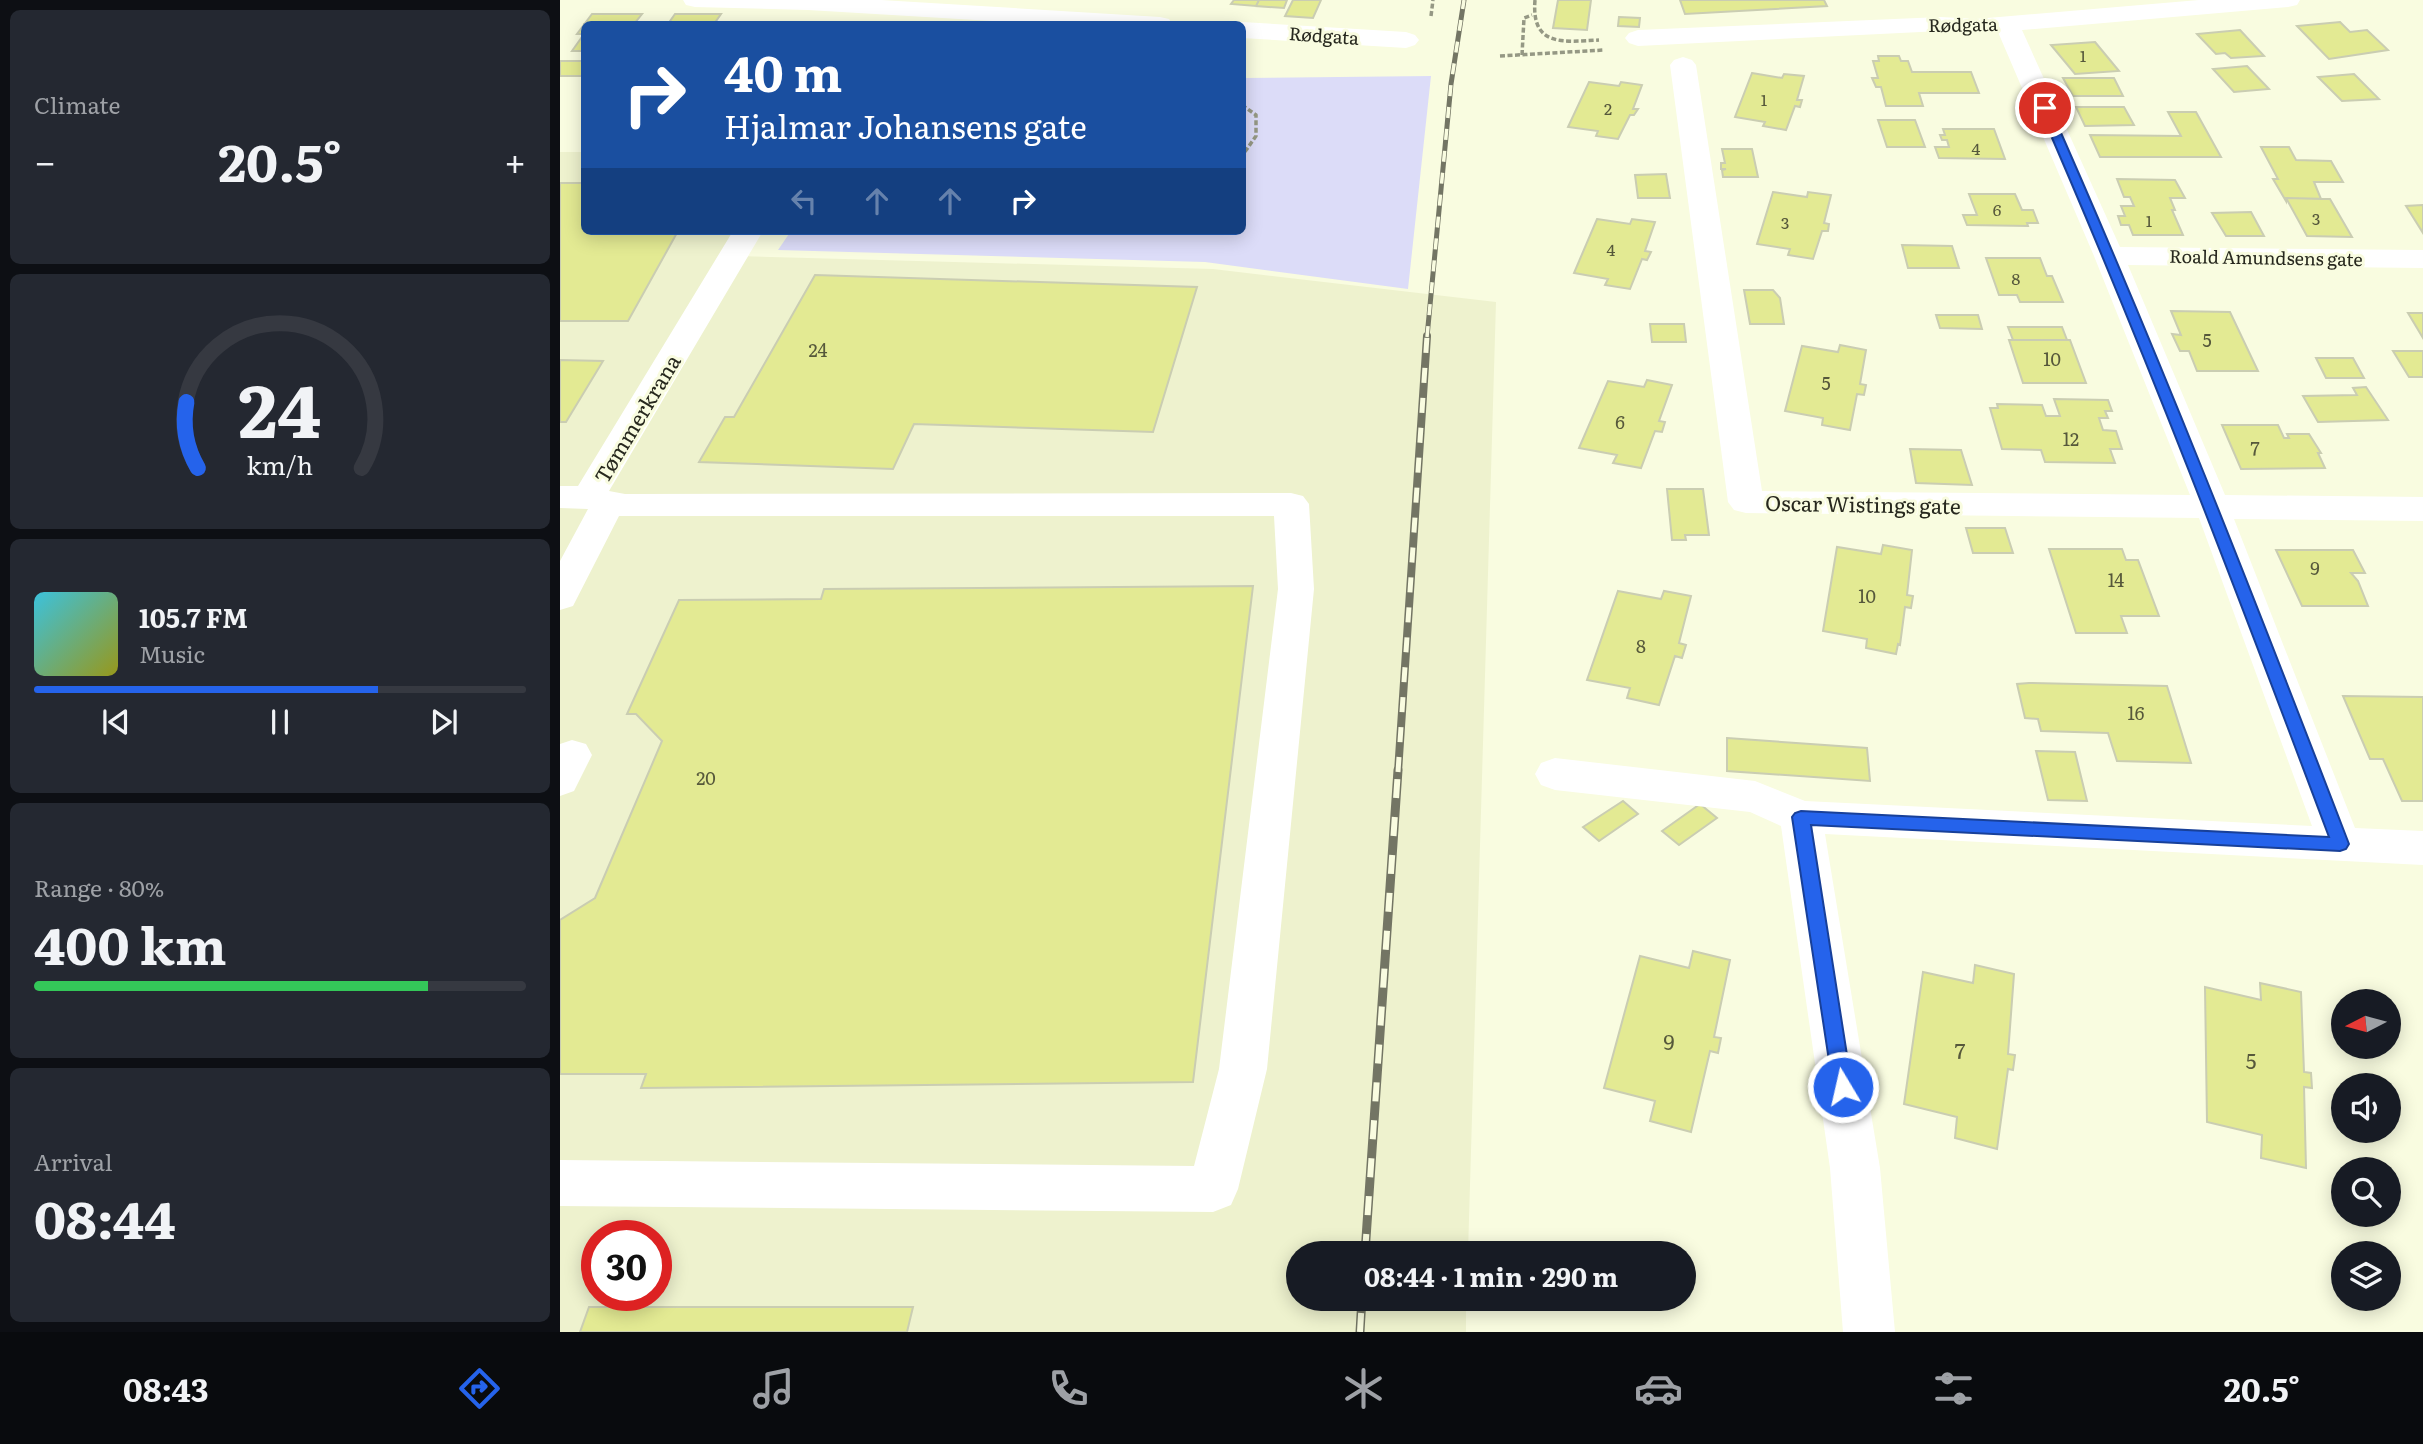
<!DOCTYPE html>
<meta charset="utf-8">
<style>
body{margin:0;font-family:Literata,serif;background:#242831;color:#f1f3f6;height:100vh;display:flex;flex-direction:column;font-size:26px;white-space:nowrap}
*{box-sizing:border-box;margin:0}
p{font-size:23px;color:#9ea1a6}
.icon{flex:none;width:38px;height:38px;fill:none;stroke:currentColor;stroke-width:2;stroke-linecap:round;stroke-linejoin:round}
.map{position:relative;flex:1;overflow:hidden}
.panel{display:flex;flex-direction:column;gap:10px;padding:10px;background:#0d0f14;width:560px}
.panel>*{flex:none}
.top-card{position:absolute;left:21px;top:21px;width:665px;height:214px;border-radius:10px;box-shadow:0 4px 18px #0003;background:#1a4fa0;color:#fff;overflow:hidden}
.needle{width:46px;rotate:264deg}
.tools{position:absolute;left:1771px;top:989px;display:grid;gap:14px}
.tools a{display:grid;place-items:center;width:70px;height:70px;border-radius:50%;background:#171b24;box-shadow:0 4px 18px #0003;font-size:35px}
.speed{position:absolute;left:21px;top:1220px;display:flex;gap:14px;font-size:35px;font-weight:700;text-align:center}
.speed>*{display:grid;place-content:center;width:91px;height:91px;border-radius:50%;background:#171b24;box-shadow:0 4px 18px #0003;line-height:1}
.speed .limit{border:10px solid #d22;background:#fff;color:#111}
.pin{position:absolute;display:grid;place-items:center;width:60px;height:60px;color:#fff;margin:-30px;border:4px solid #fff;border-radius:50%;box-shadow:0 2px 7px #0007}
.me{position:absolute;width:77px;margin:-38px;rotate:351deg;stroke-linejoin:round;filter:drop-shadow(0 0 5px #0008)}
.turn{display:flex;align-items:center;gap:24px;height:147px;padding:0 28px;font-size:32px}
.turn .icon{width:91px;height:91px;stroke-width:2.5}
.turn b{display:block;font-size:49px;line-height:60px}
.lanes{display:flex;align-items:center;height:66px;padding:0 28px;background:#0003;justify-content:center;gap:35px;direction:ltr}
.lanes .off{opacity:.35}
.big{font-size:52px;font-weight:700;line-height:1.1}
.panel .tile{flex:1;display:flex;flex-direction:column;justify-content:center;gap:10px;min-width:0;padding:0 24px;border-radius:10px;background:#242831}
.panel .dial{align-items:center;gap:0}
.dial svg{height:182px;overflow:visible;fill:none;stroke:#363941;stroke-width:7;stroke-linecap:round;text-anchor:middle}
.dial text{fill:#f1f3f6;stroke:none}
.song{display:flex;align-items:center;gap:21px}
.cover{width:84px;height:84px;border-radius:10px;background:linear-gradient(135deg,hsl(190 70% 55%),hsl(60 70% 35%))}
.played{height:7px;border-radius:4px;background:linear-gradient(90deg,#2563eb 70%,#363941 70%)}
.keys{display:flex;justify-content:space-around;direction:ltr}
.heat{display:flex;justify-content:space-between;align-items:center;font-size:38px;direction:ltr}
.charge{height:10px;border-radius:5px;background:linear-gradient(90deg,#34c759 80%,#363941 0)}
.trip{position:absolute;left:726px;top:1241px;width:410px;height:70px;border-radius:35px;background:#171b24;box-shadow:0 4px 18px #0003;font-weight:700;line-height:70px;text-align:center}
.dock{display:flex;height:112px;justify-content:space-around;align-items:center;background:#090b0e;color:#9ea1a6}
.dock .icon{width:49px;height:49px}
.dock .selected{color:#2563eb}
.dock b{font-size:32px;color:#f1f3f6}
main{display:flex;flex:1;min-height:0}
.map>svg:first-child{display:block}
.built{fill:#eef2ce;fill-rule:evenodd}
.green{fill:#dcdcf8}
.building{fill:#e3ea93;stroke:#cacdb2;stroke-width:2}
.lines{fill:none;stroke-linecap:round;stroke-linejoin:round}
.path{stroke:#959884;stroke-width:3.5;stroke-dasharray:5 2.5;stroke-linecap:butt}
.minor{fill:#fff;fill-rule:evenodd}
.rail-far2-casing{stroke:#737564;stroke-width:5}
.rail-far1-casing{stroke:#737564;stroke-width:8}
.rail-casing{stroke:#737564;stroke-width:9}
.rail-far2{stroke:#f9fce0;stroke-width:3.5;stroke-dasharray:11;stroke-linecap:butt}
.rail-far1{stroke:#f9fce0;stroke-width:5;stroke-dasharray:15;stroke-linecap:butt}
.rail{stroke:#f9fce0;stroke-width:6;stroke-dasharray:19;stroke-linecap:butt}
.route{fill:#2563eb;stroke:#184099;stroke-width:2}
.labels{text-anchor:middle;dominant-baseline:central;stroke-width:6;stroke-linejoin:round;paint-order:stroke}
.far-number-label{font-size:16px;fill:#56583b}
.far-street-label{font-size:18px;fill:#27281e;stroke:#f9fce0}
.number-label{font-size:18px;fill:#56583b}
.street-label{font-size:21px;fill:#27281e;stroke:#f9fce0}
.near-number-label{font-size:21px;fill:#56583b}
</style>
<main>
<section class="panel">
<div class="tile"><p>Climate</p>
<div class="heat"><a>−</a><b class="big">20.5°</b><a>+</a></div>
</div>
<div class="tile dial"><svg viewBox="0 0 100 80">
<path d="M14 69A42 42 0 1 1 86 69"/>
<path d="M14 69A42 42 0 0 1 9 40" stroke="#2563eb"/>
<text x="50" y="56" font-size="32" font-weight="700">24</text>
<text x="50" y="72" font-size="11">km/h</text>
</svg></div>
<div class="tile">
<div class="song"><i class="cover"></i><div><b>105.7 FM</b><p>Music</p></div></div>
<div class="played"></div>
<div class="keys"><svg class="icon" aria-label="previous" viewBox="0 0 24 24"><path d="M18 5L8 12l10 7zM5 5v14"/></svg><svg class="icon" aria-label="pause" viewBox="0 0 24 24"><path d="M8 5v14M16 5v14"/></svg><svg class="icon" aria-label="next" viewBox="0 0 24 24"><path d="M6 5l10 7-10 7zM19 5v14"/></svg></div>
</div>
<div class="tile"><p>Range · 80%</p><b class="big">400 km</b><div class="charge"></div></div>
<div class="tile"><p>Arrival</p><b class="big">08:44</b></div>
</section>
<div class="map">
<svg width="1863" height="1332" viewBox="0 0 1863 1332">
<rect width="100%" height="100%" fill="#f9fce0"/>
<path class="built" d="M0 152H24V231H199L179 256 653 269 936 302 908 1253H738V1298L906 1299V1332H0ZM37 1236H96V1295H37Z"/>
<path class="green" d="M871 76 848 289 645 262 218 250 231 231H682L683 78Z"/>
<path class="building" d="M674 0H699L696 6 671 4Z
M699 0H727L724 8 696 6Z
M733 0H761L753 18 725 16Z
M998 0H1031L1027 30 993 28Z
M1120 0H1264L1267 6 1125 14Z
M32 14H82L74 24H24V51H12L24 34H17Z
M115 14H161L154 24H108Z
M1059 17 1080 18 1079 27 1058 26Z
M1780 22 1790 32 1807 30 1828 50 1769 59 1737 26Z
M1680 30 1704 56 1671 58 1665 53 1656 54 1637 34Z
M1535 42 1559 71 1515 74 1491 45Z
M1318 56H1339L1341 61H1348L1352 72H1411L1419 93H1359L1363 106H1326L1321 87H1316L1312 78H1318L1313 61H1319Z
M0 61H24V76H0Z
M1687 66 1709 89 1674 92 1653 69Z
M1192 73 1222 78 1224 74 1244 76 1237 100H1242L1240 107 1235 106 1226 130 1203 126 1205 122 1175 117Z
M1794 74 1819 99 1782 101 1758 77Z
M1503 78H1554L1563 96H1513Z
M1029 82 1059 86 1061 82 1082 85 1073 109H1078L1074 115H1070L1058 139 1036 136 1038 131 1008 127Z
M1516 107H1564L1574 125 1525 126Z
M1608 112H1636L1661 157H1540L1530 135 1621 136Z
M1318 120H1355L1365 147H1327Z
M1383 129H1434L1445 159 1379 158 1375 147H1389L1387 140H1382L1380 135H1385Z
M1701 147H1729L1736 160 1771 161 1783 182H1754L1761 199 1726 198V201L1713 179H1718Z
M1162 149H1192L1198 177H1163L1162 170 1166 169H1161V163H1165Z
M1106 174 1110 198H1078L1075 175Z
M1557 179 1615 180 1625 198H1610L1615 210H1612L1623 235H1573L1569 225H1561L1558 216H1565L1561 206H1574L1570 197H1564Z
M0 183H24V231H118L68 321H0Z
M1213 192 1247 197 1248 192 1271 195 1264 223 1269 224 1268 231H1262L1253 259 1228 255 1230 249 1197 244Z
M1409 194H1455L1462 210H1473L1478 223H1467L1468 226 1407 225 1403 215H1417Z
M1726 198 1770 199 1792 237 1747 236Z
M1863 205V233L1846 206Z
M1691 212 1704 236H1666L1652 213Z
M1037 219 1070 224 1072 219 1095 222 1085 251 1091 252 1087 260 1082 259 1070 289 1045 285 1048 279 1014 273Z
M1342 245 1392 246 1399 268H1348Z
M1426 258H1480L1487 276H1492L1503 302H1460L1457 295H1439Z
M255 275 637 287 593 432 354 424 333 469 139 462 165 417H174Z
M1184 290H1213L1220 298 1224 324H1190Z
M1611 311 1670 312 1698 371H1637L1629 351H1620L1612 334 1621 335Z
M1848 313H1863V338Z
M1376 315H1418L1422 329 1380 328Z
M1090 324H1124L1126 342H1092Z
M1448 327H1502L1507 340H1453Z
M1449 340H1510L1526 383H1463Z
M1280 345 1306 350 1300 384 1306 385 1304 395 1297 394 1290 430 1262 425 1263 418 1225 411 1242 346 1278 352Z
M1833 351H1863V377H1849Z
M1756 358H1793L1804 378H1766Z
M0 360 43 361 6 422H0Z
M1087 380 1112 385 1099 421 1105 422 1102 432 1095 431 1081 468 1053 463 1057 455 1019 448 1048 381 1084 387Z
M1806 387 1828 420 1758 422 1743 396 1797 395 1793 388Z
M1494 399 1548 400 1552 411H1545L1548 418H1539L1543 430 1556 431 1562 449H1550L1555 463 1485 462 1481 450 1442 449 1430 408H1438L1437 404 1482 405 1486 416H1500Z
M1662 425H1718L1724 438H1729L1727 434H1749L1761 453H1758L1765 468 1681 469Z
M1350 449 1401 450 1412 485 1356 483Z
M1107 489H1143L1149 535H1125L1126 540H1112Z
M1406 528H1445L1453 553H1413Z
M1323 545 1352 550 1347 595 1353 596 1351 608 1345 607 1340 645 1338 644 1336 654 1306 648 1307 639 1263 631 1277 547 1321 554Z
M1489 549H1562L1566 560H1578L1599 616H1561L1567 633H1516Z
M1716 550H1793L1805 573H1791L1798 581 1808 606H1742Z
M693 586 633 1082 81 1088 86 1074H0V920L35 898 102 741 76 714H67L119 600 261 599 264 589Z
M1058 591 1101 599 1104 591 1131 596 1119 643 1126 645 1122 658 1115 656 1099 705 1067 698 1070 688 1027 680Z
M1469 683 1607 686 1631 763 1557 761 1548 733 1481 731 1478 719 1465 718 1457 684Z
M1783 696 1863 697V801H1842L1823 759H1810Z
M1167 738 1307 748 1310 781 1167 771Z
M1476 751 1515 752 1527 801 1488 800Z
M1063 801 1078 814 1039 841 1023 827Z
M1140 804 1157 818 1119 845 1102 831Z
M1133 951 1170 960 1154 1037 1161 1038 1158 1053 1150 1051 1131 1132 1090 1121 1095 1101 1044 1088 1080 956 1129 968Z
M1415 965 1454 974 1448 1054 1455 1055 1453 1070 1448 1069 1437 1149 1395 1138 1397 1117 1344 1104 1363 972 1413 983Z
M1700 983 1741 992 1744 1072 1751 1073 1752 1088 1744 1087 1746 1168 1701 1158 1702 1135 1647 1122 1645 987 1701 1000Z
M29 1307H353L347 1332H20Z"/>
<g class="lines">
<path class="path" d="M975 0C971 47 1003 42 1039 40
M871 16 873 0
M962 55 964 18 972 15
M940 56 1044 50
M682 105 696 115V136L682 156
M383 231H416"/>
<path class="minor" d="M123 0H321L600 17 609 19 612 24H484L248 10 135 7 126 5Z
M1639 0H1740L1737 5 1728 7 1462 30 1560 247 1863 250V268L1568 265 1665 495 1863 497V521L1674 519 1795 828 1863 831V865L1265 834 1320 1168 1335 1332H1283L1270 1168 1221 826 1190 812 995 790 981 785 975 774 981 763 995 758 1195 781 1245 801 1752 826 1639 518 1186 513 1174 510 1168 502 1110 65 1114 60 1123 57 1132 60 1136 65 1202 491 1630 495 1534 256 1438 32 1381 31 1078 46 1069 43 1065 38 1069 33 1078 30 1381 17 1416 19Z
M682 22 846 32 855 35 859 40 855 45 846 48 682 38V24H674Z
M173 231H203L49 491 65 494 731 493 743 496 749 504 754 589 707 1069 678 1189 671 1205 653 1212 0 1206V1160L634 1166 659 1069 718 589 714 516H59L13 606 0 610V561L28 509 0 508V486H18Z
M12 740 26 744 32 755 14 791 0 796V744Z"/>
<g class="rail-far2-casing">
<path id="rail-far2" d="M867 337 891 84 904 0"/>
</g>
<g class="rail-far1-casing">
<path id="rail-far1" d="M838 772 867 336"/>
</g>
<g class="rail-casing">
<path id="rail" d="M805 1253 838 770
M800 1332 802 1298"/>
</g>
<use href="#rail-far2" class="rail-far2"/>
<use href="#rail-far1" class="rail-far1"/>
<use href="#rail" class="rail"/>
</g>
<path class="route" d="M1485 105 1490 108C1598 351 1694 597 1789 844L1786 849 1780 851 1251 825 1292 1087 1290 1093 1283 1095 1276 1093 1273 1087 1232 817 1235 813 1241 811 1769 837C1677 592 1584 348 1479 108Z"/>
<g class="labels">
<g class="far-number-label">
<text x="1523" y="55">1</text>
<text x="1204" y="99">1</text>
<text x="1048" y="108">2</text>
<text x="1416" y="148">4</text>
<text x="1437" y="209">6</text>
<text x="1756" y="218">3</text>
<text x="1589" y="220">1</text>
<text x="1225" y="222">3</text>
<text x="1051" y="249">4</text>
<text x="1456" y="278">8</text>
</g>
<g class="far-street-label">
<text transform="translate(1403 24) rotate(-1)">Rødgata</text>
<text transform="translate(764 35) rotate(4)">Rødgata</text>
<text transform="translate(1706 257) rotate(1)">Roald Amundsens gate</text>
</g>
<g class="number-label">
<text x="1647" y="339">5</text>
<text x="258" y="349">24</text>
<text x="1492" y="358">10</text>
<text x="1266" y="382">5</text>
<text x="1060" y="421">6</text>
<text x="1511" y="438">12</text>
<text x="1695" y="447">7</text>
<text x="1755" y="567">9</text>
<text x="1556" y="579">14</text>
<text x="1307" y="595">10</text>
<text x="1081" y="645">8</text>
<text x="1576" y="712">16</text>
<text x="146" y="777">20</text>
</g>
<g class="street-label">
<text transform="translate(76 418) rotate(-59)">Tømmerkrana</text>
<text transform="translate(1303 503) rotate(1)">Oscar Wistings gate</text>
</g>
<g class="near-number-label">
<text x="1109" y="1040">9</text>
<text x="1400" y="1049">7</text>
<text x="1691" y="1059">5</text>
</g>
</g>
</svg>
<div class="tools">
<a><svg class="needle" viewBox="-14 -14 28 28"><path d="M0-13l5 13h-10z" fill="#e53935"/><path d="M0 13l5-13h-10z" fill="#9ea1a6"/></svg></a>
<a><svg class="icon" aria-label="sound" viewBox="0 0 24 24"><path d="M4 9h4l5-4v14l-5-4H4zM17 9q2 3 0 6"/></svg></a>
<a><svg class="icon" aria-label="search" viewBox="0 0 24 24"><circle cx="10" cy="10" r="6"/><path d="M15 15l6 6"/></svg></a>
<a><svg class="icon" aria-label="layers" viewBox="0 0 24 24"><path d="M12 4l9 5-9 5-9-5zM3 14l9 5 9-5"/></svg></a>
</div>
<div class="speed"><div class="limit">30</div></div>
<div class="pin" style="left:1485px;top:108px;background:#d93025"><svg class="icon" aria-label="arrive" viewBox="0 0 24 24"><path d="M6 21V4h12l-3 4 3 4H6"/></svg></div>
<svg class="me" style="left:1283px;top:1087px" viewBox="-20 -20 40 40"><circle r="17" fill="#2563eb" stroke="#fff" stroke-width="3"/><path d="M0-11L8 9 0 5-8 9z" fill="#fff"/></svg>
<div class="trip">08:44 · 1 min · 290 m</div>
<div class="top-card">
<div class="turn"><svg class="icon" aria-label="right" viewBox="0 0 24 24"><path d="M7 20v-9h11M14 6l5 5-5 5"/></svg><div><b>40 m</b>Hjalmar Johansens gate</div></div>
<div class="lanes"><svg class="icon off" aria-label="left" viewBox="0 0 24 24"><path d="M17 20v-9H6M10 6l-5 5 5 5"/></svg><svg class="icon off" aria-label="ahead" viewBox="0 0 24 24"><path d="M12 20V5M6 11l6-6 6 6"/></svg><svg class="icon off" aria-label="ahead" viewBox="0 0 24 24"><path d="M12 20V5M6 11l6-6 6 6"/></svg><svg class="icon" aria-label="right" viewBox="0 0 24 24"><path d="M7 20v-9h11M14 6l5 5-5 5"/></svg></div>
</div>
</div>
</main>
<nav class="dock">
<b>08:43</b>
<svg class="icon selected" aria-label="directions" viewBox="0 0 24 24"><path d="M12 3l9 9-9 9-9-9zM9 14v-3h6M13 9l2 2-2 2"/></svg>
<svg class="icon" aria-label="music" viewBox="0 0 24 24"><path d="M9 18V5l10-2v13"/><circle cx="6" cy="18" r="3"/><circle cx="16" cy="16" r="3"/></svg>
<svg class="icon" aria-label="phone" viewBox="0 0 24 24"><path d="M5 4h4l2 5-3 2q2 4 5 5l2-3 5 2v4C11 20 4 13 5 4z"/></svg>
<svg class="icon" aria-label="climate" viewBox="0 0 24 24"><path d="M12 3v18M4 7l16 10M4 17L20 7"/></svg>
<svg class="icon" aria-label="car" viewBox="0 0 24 24"><path d="M5 17H2v-5l4-1 3-4h7l3 4 3 1v5h-3M9 17h6M6 11h13"/><circle cx="7" cy="17" r="2"/><circle cx="17" cy="17" r="2"/></svg>
<svg class="icon" aria-label="filters" viewBox="0 0 24 24"><path d="M4 7h16M4 17h16"/><circle cx="9" cy="7" r="2"/><circle cx="15" cy="17" r="2"/></svg>
<b>20.5°</b>
</nav>
